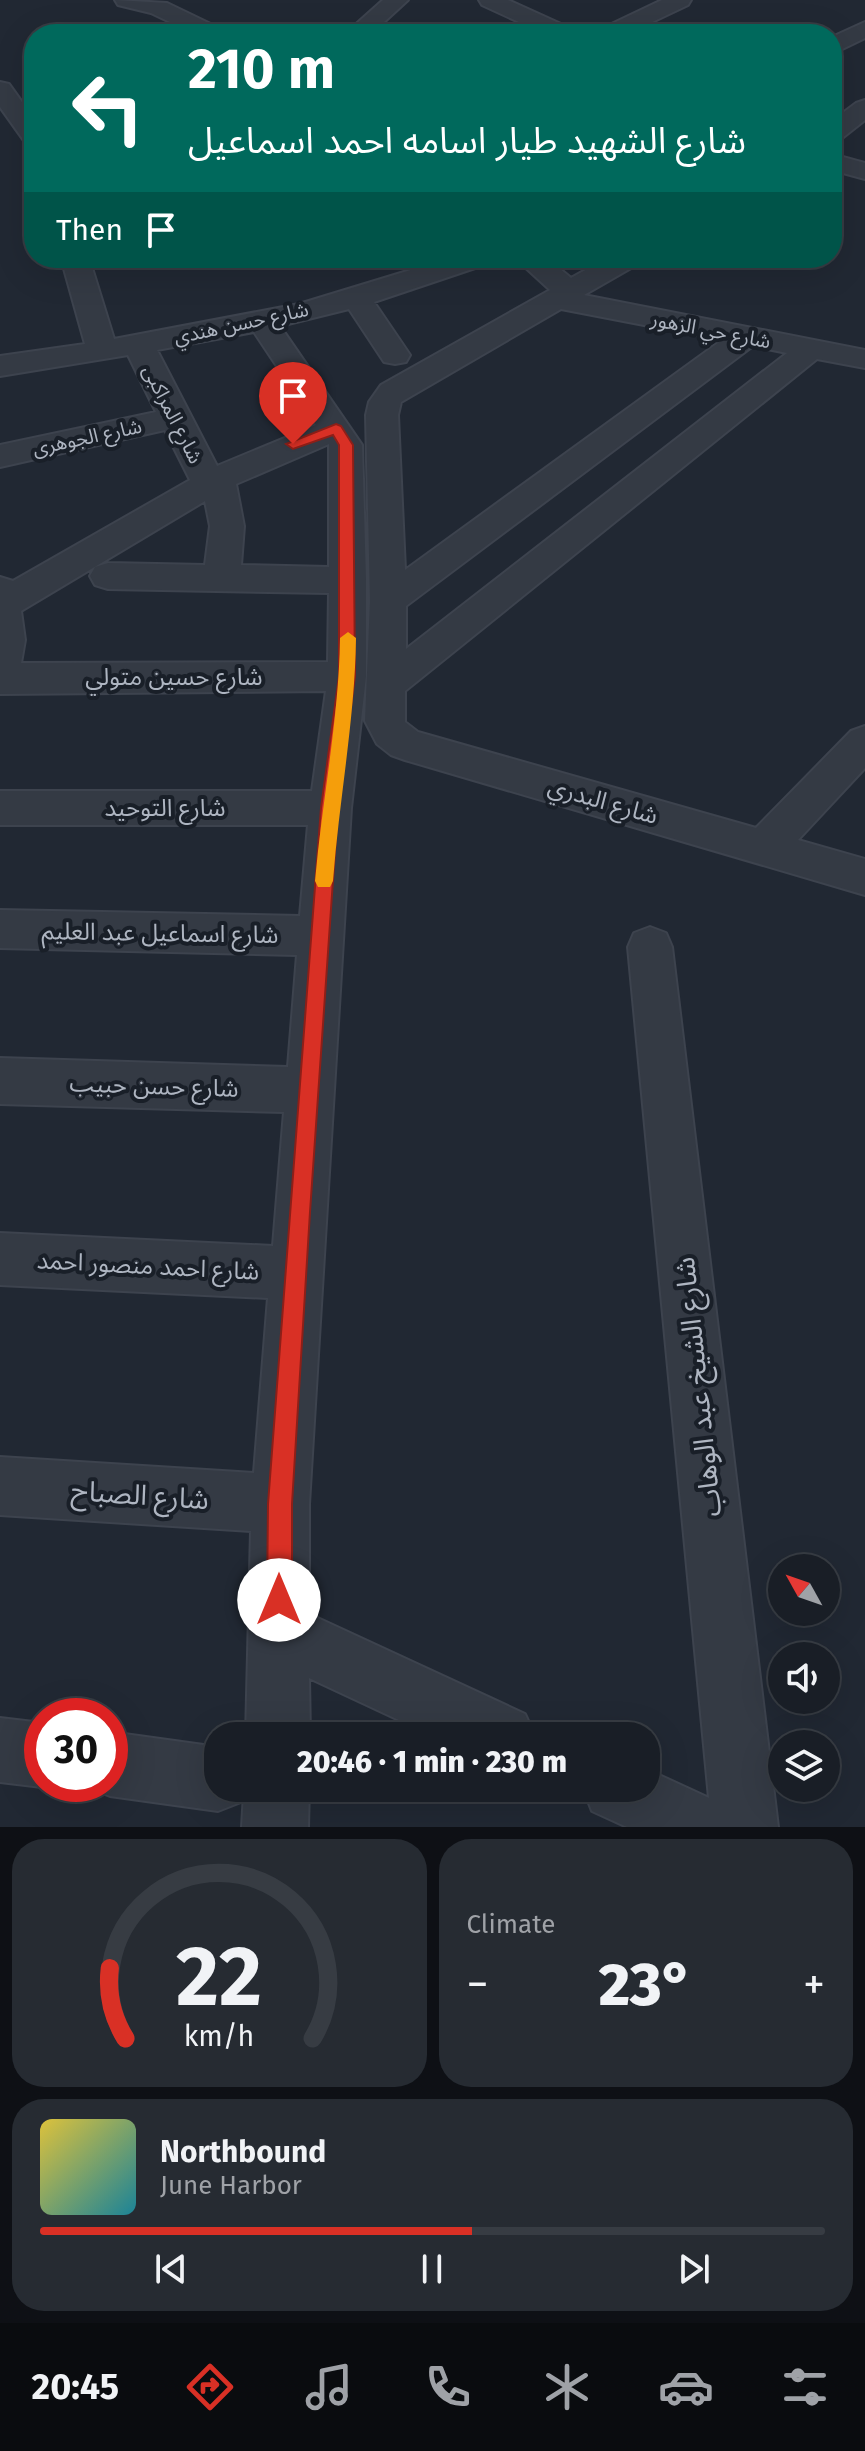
<!DOCTYPE html>
<meta charset="utf-8">
<style>
body{margin:0;font-family:"Fira Sans","Noto Sans Arabic",sans-serif;background:#262b32;color:#f1f3f6;height:100vh;display:flex;flex-direction:column;font-size:30px;white-space:nowrap}
*{box-sizing:border-box;margin:0}
p{font-size:26px;color:#9fa2a7}
.icon{flex:none;width:44px;height:44px;fill:none;stroke:currentColor;stroke-width:2;stroke-linecap:round;stroke-linejoin:round}
.map{position:relative;height:1827px;overflow:hidden}
.details{display:flex;flex-direction:column;gap:12px;padding:12px;background:#0e1015;flex:1}
.details>*{flex:none}
.hud{position:absolute;left:24px;top:24px;width:818px;height:244px;border-radius:32px;box-shadow:0 8px 32px #0002,0 0 0 2px #373c43;background:#00695c;color:#fff;overflow:hidden}
.needle{width:52px;rotate:310deg}
.tools{position:absolute;left:768px;top:1554px;display:grid;gap:16px}
.tools a{display:grid;place-items:center;width:72px;height:72px;border-radius:50%;background:#191e26;box-shadow:0 8px 32px #0002,0 0 0 2px #373c43;font-size:40px}
.speed{position:absolute;left:24px;top:1698px;display:flex;gap:16px;font-size:40px;font-weight:700;text-align:center}
.speed>*{display:grid;place-content:center;width:104px;height:104px;border-radius:50%;background:#191e26;box-shadow:0 8px 32px #0002,0 0 0 2px #373c43;line-height:1}
.speed .limit{border:12px solid #d22;background:#fff;color:#111}
.pin{position:absolute;display:grid;place-items:center;width:68px;height:68px;color:#fff;margin:-82px -34px;border-radius:50% 50% 50% 0;rotate:-45deg;box-shadow:0 0 8px #0007}
.pin .icon{rotate:45deg}
.me{position:absolute;width:88px;margin:-44px;rotate:0deg;stroke-linejoin:round;filter:drop-shadow(0 0 6px #0008)}
.turn{display:flex;align-items:center;gap:28px;height:168px;padding:0 32px;font-size:36px}
.turn .icon{width:104px;height:104px;stroke-width:2.5}
.turn b{display:block;font-size:56px;line-height:68px}
.then{display:flex;align-items:center;height:76px;padding:0 32px;background:#0003;gap:16px;font-size:30px}
.big{font-size:60px;font-weight:800;line-height:1.1}
.details .tile{flex:1;display:flex;flex-direction:column;justify-content:center;gap:12px;min-width:0;padding:0 28px;border-radius:32px;background:#262b32}
.details .dial{align-items:center;gap:0}
.dial svg{height:208px;overflow:visible;fill:none;stroke:#373c43;stroke-width:7;stroke-linecap:round;text-anchor:middle}
.dial text{fill:#f1f3f6;stroke:none}
.song{display:flex;align-items:center;gap:24px}
.cover{width:96px;height:96px;border-radius:12px;background:linear-gradient(135deg,hsl(50 70% 55%),hsl(190 70% 35%))}
.played{height:8px;border-radius:4px;background:linear-gradient(90deg,#d93025 55%,#373c43 55%)}
.keys{display:flex;justify-content:space-around;direction:ltr}
.heat{display:flex;justify-content:space-between;align-items:center;font-size:44px;direction:ltr}
.details .tiles{flex:1;display:grid;gap:12px;grid-template-columns:1fr 1fr}
.tile:last-child{grid-column:span 2}
.trip{position:absolute;left:204px;top:1722px;width:456px;height:80px;border-radius:32px;background:#191e26;box-shadow:0 8px 32px #0002,0 0 0 2px #373c43;font-weight:800;line-height:80px;text-align:center}
.menu{display:flex;height:128px;justify-content:space-around;align-items:center;background:#0a0c0f;color:#9fa2a7}
.menu .icon{width:56px;height:56px}
.menu .current{color:#d93025}
.menu b{font-size:36px;color:#f1f3f6}
.map>svg:first-child{display:block}
.lines{fill:none;stroke-linecap:round;stroke-linejoin:round}
.minor-casing{stroke:#3d434e;stroke-width:4}
.minor{fill:#343a44;fill-rule:evenodd}
.route{fill:#d93025;stroke:#8d1f18;stroke-width:2}
.slow{fill:#f59e0b}
.labels{text-anchor:middle;dominant-baseline:central;stroke-width:8;stroke-linejoin:round;paint-order:stroke}
.far-street-label{font-size:20px;fill:#aeb5c1;stroke:#191f28}
.street-label{font-size:24px;fill:#aeb5c1;stroke:#191f28}
.near-street-label{font-size:28px;fill:#aeb5c1;stroke:#191f28}
</style>
<div class="map">
<svg width="865" height="1827" viewBox="0 0 865 1827">
<rect width="100%" height="100%" fill="#212833"/>
<g class="lines">
<g class="minor-casing">
<path id="minor" d="M115 0 167 3 221 29 225 34H195L151 13 118 5Z
M383 0H408L371 34H345Z
M479 0H508L572 29 576 34H545L482 5Z
M662 0H691L688 5 627 34H597L601 29Z
M865 22V38L832 54V37Z
M0 82 9 84 34 119V145L25 142 0 107Z
M865 100V120L841 139 832 142V121L856 103Z
M832 154 865 163V179L832 170Z
M61 258H89L114 339 299 304 450 258H491L487 264 374 302 410 355 406 362 395 364 384 362 349 309 280 326 362 445 366 580V676L351 808 309 1504V1614L525 1714 535 1736H433L309 1678 310 1736H246L251 1531 0 1515V1457L254 1473 268 1298 0 1285V1233L273 1246 284 1112 0 1104V1058L288 1067 297 955 0 948V910L300 916 308 825H0V791H312L326 691 0 694V577L13 581 190 480 165 430 0 467V445L156 412 128 355 0 376V356L85 344ZM254 332 316 425 217 466 157 350ZM329 444V567L241 565 244 526 236 484ZM205 501 210 526 205 565 108 563 95 567 90 576 95 585 108 589 329 593 328 662 21 663 25 640 21 611Z
M515 258H547L571 278 607 258H642L638 264 584 295 865 350V368L817 359 405 691V722L418 732 756 828 851 731 865 726V768L798 840 865 859V895L405 760 391 755 377 744 365 721 370 601 366 415 369 402 381 385 550 290ZM561 309 722 340 405 570 398 415 401 402ZM753 346 787 353 406 649V606Z
M650 927 666 933 672 947 778 1827H627L592 1811 583 1788H646V1769L709 1798 628 947 634 933Z
M0 1718 42 1723V1784H49L42 1787 0 1782Z
M110 1732 218 1747V1788H309L308 1827H242L244 1793 241 1802 218 1811 110 1796 87 1787 86 1784H110Z"/>
</g>
<use href="#minor" class="minor"/>
</g>
<path class="route" d="M336 424 341 426 353 445 355 676 338 808 310 1212 292 1504V1600L288 1609 279 1612 271 1609 267 1600 268 1504 321 808 339 676V445L333 435 293 449 286 444Z"/>
<path class="slow" d="M348 632 356 638C355 719 339 800 333 881L330 887H318L315 881C322 800 339 719 340 638Z"/>
<g class="labels">
<g class="far-street-label">
<text transform="translate(241 323) rotate(-12)">شارع حسن هندي</text>
<text transform="translate(711 330) rotate(11)">شارع حي الزهور</text>
<text transform="translate(173 414) rotate(63)">شارع المراكبى</text>
<text transform="translate(87 437) rotate(-12)">شارع الجوهرى</text>
</g>
<g class="street-label">
<text x="174" y="677">شارع حسين متولي</text>
<text transform="translate(603 801) rotate(16)">شارع البدري</text>
<text x="165" y="808">شارع التوحيد</text>
<text transform="translate(160 933) rotate(1)">شارع اسماعيل عبد العليم</text>
<text transform="translate(154 1086) rotate(2)">شارع حسن حبيب</text>
<text transform="translate(148 1266) rotate(3)">شارع احمد منصور احمد</text>
</g>
<g class="near-street-label">
<text transform="translate(698 1387) rotate(-96)">شارع الشيخ عبد الوهاب</text>
<text transform="translate(140 1495) rotate(4)">شارع الصباح</text>
</g>
</g>
</svg>
<div class="tools">
<a><svg class="needle" viewBox="-14 -14 28 28"><path d="M0-13l5 13h-10z" fill="#e53935"/><path d="M0 13l5-13h-10z" fill="#9fa2a7"/></svg></a>
<a><svg class="icon" aria-label="sound" viewBox="0 0 24 24"><path d="M4 9h4l5-4v14l-5-4H4zM17 9q2 3 0 6"/></svg></a>
<a><svg class="icon" aria-label="layers" viewBox="0 0 24 24"><path d="M12 4l9 5-9 5-9-5zM3 14l9 5 9-5"/></svg></a>
</div>
<div class="speed"><div class="limit">30</div></div>
<div class="pin" style="left:293px;top:444px;background:#d93025"><svg class="icon" aria-label="arrive" viewBox="0 0 24 24"><path d="M6 21V4h12l-3 4 3 4H6"/></svg></div>
<svg class="me" style="left:279px;top:1600px" viewBox="-20 -20 40 40"><circle r="19" fill="#fff"/><path d="M0-13L10 11 0 6-10 11z" fill="#d93025"/></svg>
<div class="trip">20:46 · 1 min · 230 m</div>
<div class="hud">
<div class="turn"><svg class="icon" aria-label="left" viewBox="0 0 24 24"><path d="M17 20v-9H6M10 6l-5 5 5 5"/></svg><div><b>210 m</b>شارع الشهيد طيار اسامه احمد اسماعيل</div></div>
<div class="then">Then<svg class="icon" aria-label="arrive" viewBox="0 0 24 24"><path d="M6 21V4h12l-3 4 3 4H6"/></svg></div>
</div>
</div>
<section class="details">
<div class="tiles">
<div class="tile dial"><svg viewBox="0 0 100 80">
<path d="M14 69A42 42 0 1 1 86 69"/>
<path d="M14 69A42 42 0 0 1 8 42" stroke="#d93025"/>
<text x="50" y="56" font-size="32" font-weight="700">22</text>
<text x="50" y="72" font-size="11">km/h</text>
</svg></div>
<div class="tile"><p>Climate</p>
<div class="heat"><a>−</a><b class="big">23°</b><a>+</a></div>
</div>
<div class="tile">
<div class="song"><i class="cover"></i><div><b>Northbound</b><p>June Harbor</p></div></div>
<div class="played"></div>
<div class="keys"><svg class="icon" aria-label="previous" viewBox="0 0 24 24"><path d="M18 5L8 12l10 7zM5 5v14"/></svg><svg class="icon" aria-label="pause" viewBox="0 0 24 24"><path d="M8 5v14M16 5v14"/></svg><svg class="icon" aria-label="next" viewBox="0 0 24 24"><path d="M6 5l10 7-10 7zM19 5v14"/></svg></div>
</div>
</div>
</section>
<nav class="menu">
<b>20:45</b>
<svg class="icon current" aria-label="directions" viewBox="0 0 24 24"><path d="M12 3l9 9-9 9-9-9zM9 14v-3h6M13 9l2 2-2 2"/></svg>
<svg class="icon" aria-label="music" viewBox="0 0 24 24"><path d="M9 18V5l10-2v13"/><circle cx="6" cy="18" r="3"/><circle cx="16" cy="16" r="3"/></svg>
<svg class="icon" aria-label="phone" viewBox="0 0 24 24"><path d="M5 4h4l2 5-3 2q2 4 5 5l2-3 5 2v4C11 20 4 13 5 4z"/></svg>
<svg class="icon" aria-label="climate" viewBox="0 0 24 24"><path d="M12 3v18M4 7l16 10M4 17L20 7"/></svg>
<svg class="icon" aria-label="car" viewBox="0 0 24 24"><path d="M5 17H2v-5l4-1 3-4h7l3 4 3 1v5h-3M9 17h6M6 11h13"/><circle cx="7" cy="17" r="2"/><circle cx="17" cy="17" r="2"/></svg>
<svg class="icon" aria-label="filters" viewBox="0 0 24 24"><path d="M4 7h16M4 17h16"/><circle cx="9" cy="7" r="2"/><circle cx="15" cy="17" r="2"/></svg>
</nav>
